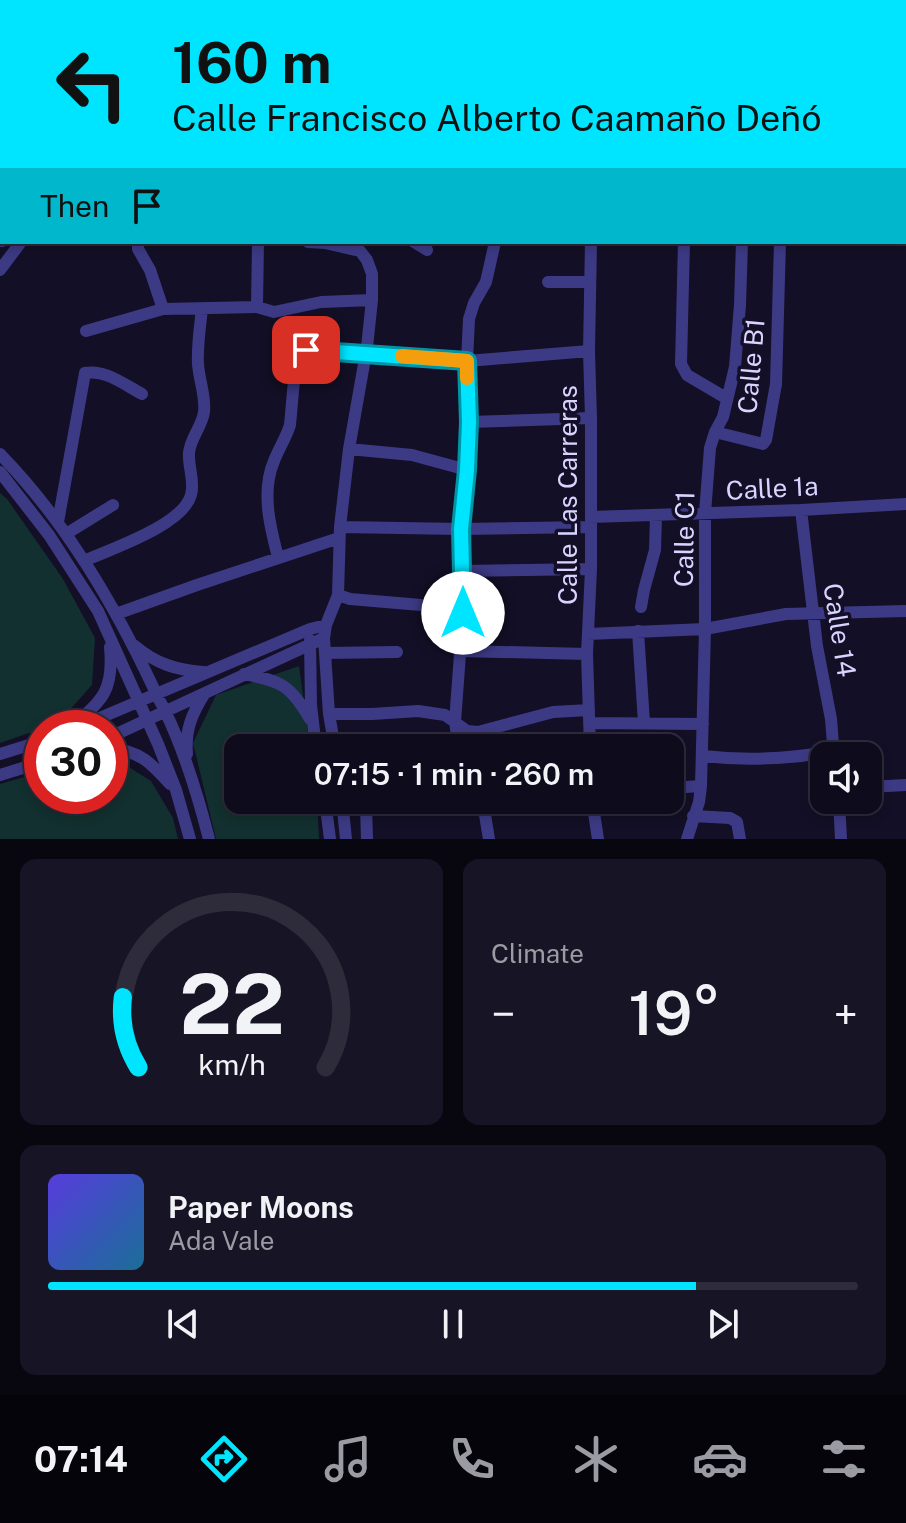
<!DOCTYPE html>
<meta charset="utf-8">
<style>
body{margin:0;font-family:"Public Sans",sans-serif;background:#171425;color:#f1f3f6;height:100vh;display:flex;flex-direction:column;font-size:30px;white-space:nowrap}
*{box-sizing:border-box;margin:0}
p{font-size:26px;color:#9b9ba3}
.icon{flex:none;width:44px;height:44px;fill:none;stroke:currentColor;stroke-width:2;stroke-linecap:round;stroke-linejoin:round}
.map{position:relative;height:839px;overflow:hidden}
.side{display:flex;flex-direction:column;gap:20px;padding:20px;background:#08060f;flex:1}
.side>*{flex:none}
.top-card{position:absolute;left:0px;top:0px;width:906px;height:244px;box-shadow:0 4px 12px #0003,0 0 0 2px #2e2b3b;background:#00e5ff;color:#111;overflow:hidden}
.buttons{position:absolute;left:810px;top:742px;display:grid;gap:16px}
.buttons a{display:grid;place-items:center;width:72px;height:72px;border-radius:16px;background:#0e0b1c;box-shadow:0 4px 12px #0003,0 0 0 2px #2e2b3b;font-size:40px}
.speed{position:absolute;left:24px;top:710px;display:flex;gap:16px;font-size:40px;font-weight:700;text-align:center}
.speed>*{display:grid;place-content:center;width:104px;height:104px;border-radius:50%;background:#0e0b1c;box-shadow:0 4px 12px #0003,0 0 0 2px #2e2b3b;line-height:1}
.speed .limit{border:12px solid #d22;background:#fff;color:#111}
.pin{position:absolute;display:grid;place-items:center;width:68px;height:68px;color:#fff;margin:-34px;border-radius:16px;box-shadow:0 4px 12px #0006}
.me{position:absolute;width:88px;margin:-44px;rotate:0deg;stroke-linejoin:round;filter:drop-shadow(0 0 6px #0008)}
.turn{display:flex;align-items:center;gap:28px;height:168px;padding:0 40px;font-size:36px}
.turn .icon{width:104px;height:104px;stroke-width:2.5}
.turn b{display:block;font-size:56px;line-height:68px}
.then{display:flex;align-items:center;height:76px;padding:0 40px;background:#0003;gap:16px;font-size:30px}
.big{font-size:60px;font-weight:600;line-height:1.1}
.side .widget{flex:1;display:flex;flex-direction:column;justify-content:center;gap:12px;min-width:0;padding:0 28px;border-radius:16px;background:#171425}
.side .dial{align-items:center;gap:0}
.dial svg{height:208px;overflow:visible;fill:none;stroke:#2e2b3b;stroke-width:7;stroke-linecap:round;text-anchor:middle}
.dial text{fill:#f1f3f6;stroke:none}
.song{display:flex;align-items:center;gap:24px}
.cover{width:96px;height:96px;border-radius:12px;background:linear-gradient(135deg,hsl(250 70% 55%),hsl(200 70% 35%))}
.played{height:8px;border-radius:4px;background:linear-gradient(90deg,#00e5ff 80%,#2e2b3b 80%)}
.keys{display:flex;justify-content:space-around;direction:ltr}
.heat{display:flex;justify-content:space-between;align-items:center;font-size:44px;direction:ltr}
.side .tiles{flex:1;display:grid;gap:20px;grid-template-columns:1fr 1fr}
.widget:last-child{grid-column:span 2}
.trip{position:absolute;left:224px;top:734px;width:460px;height:80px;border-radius:16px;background:#0e0b1c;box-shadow:0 4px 12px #0003,0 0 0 2px #2e2b3b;font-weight:600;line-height:80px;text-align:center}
.tabs{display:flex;height:128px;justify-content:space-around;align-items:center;background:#06040b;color:#9b9ba3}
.tabs .icon{width:56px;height:56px}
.tabs .selected{color:#00e5ff}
.tabs b{font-size:36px;color:#f1f3f6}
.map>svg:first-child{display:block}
.green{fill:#12302f}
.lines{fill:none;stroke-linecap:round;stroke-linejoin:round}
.minor{stroke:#3d3a85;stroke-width:12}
.route-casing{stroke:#0095a6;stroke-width:20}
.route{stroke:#00e5ff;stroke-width:14}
.slow{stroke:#f59e0b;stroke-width:14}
.labels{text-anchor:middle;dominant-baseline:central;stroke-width:7;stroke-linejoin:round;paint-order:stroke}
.street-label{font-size:26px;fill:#d9d4ff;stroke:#130f26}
</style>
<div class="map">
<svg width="906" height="839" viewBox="0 0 906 839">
<rect width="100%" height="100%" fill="#130f26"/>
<path class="green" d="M0 493 7 499 63 579 95 638 92 685 58 723 0 743Z
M299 666 310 748H238V800H317L319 839H216L193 743 216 695Z
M119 761 151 781 173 818 178 839H0V784L42 772V796H110V762Z"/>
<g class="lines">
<path class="minor" d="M54 2V0
M149 2V0
M241 2V0
M333 2V0
M419 2V0
M498 2V0
M593 2V0
M672 2V0
M771 2V0
M0 64H2
M904 215H906
M0 240 2 241
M138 242V249L150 270 163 309
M308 242 325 243 360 251 367 260 372 274V300L367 347 349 449 340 527 338 595 326 625 324 638 329 714 335 748
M414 242 427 250
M684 242 681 364 687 375 726 398
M0 270 21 242
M548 282H590
M257 307 258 242
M86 331 163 309 257 307 274 312 321 302 372 300
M469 422 591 418
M715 432 763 444 766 440 776 384 780 242
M349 449 412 455 467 470
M0 454C66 522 114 604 154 689 157 697 162 704 165 711 185 752 198 796 209 839
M0 472 49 535 98 611 158 744 176 790 190 839
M801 510 817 646 831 719 834 756
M591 517 801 510 906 504
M58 522 85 373C105 369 125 385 142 394
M340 527 461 529 590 527
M66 534 113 505
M278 557C270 527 261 491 274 461 279 448 286 438 290 425L296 358 299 352 306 350 467 361 589 351
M84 561C111 549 183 525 191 495 195 481 188 467 189 453 190 438 202 427 204 412 206 397 199 380 198 364 197 346 200 327 202 309
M463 571 591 569
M338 595 350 599 421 605
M641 607 644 590 655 550 656 515
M116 614 197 585 339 538
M638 631 644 723
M588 634 705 629 786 614 906 611
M310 640 311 705 316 748
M135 646C156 664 177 670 203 672
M461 651 587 654
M325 653 397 652
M244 674C282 681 291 686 310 719
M329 714H372L418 711 445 715 467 731 478 732 553 712 589 710
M589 723 703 724
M72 726C103 700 114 690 110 647
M76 728 310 629 326 625
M110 737 324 638
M110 748C140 751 151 763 170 784
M459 748 455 722 463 613 461 529 467 470 469 422 467 361 469 319 474 303 486 282 495 242
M590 748 587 654 591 569V418L589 351 591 242
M0 754 42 741
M187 754C185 730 192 713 205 693
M703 756C747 761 790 759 833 751
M0 775 42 762
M868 787 906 785
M670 788 701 786
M325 800 330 839
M342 800 346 839
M478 800 485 815 489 839
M496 800 535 802 579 800
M592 800 598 839
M839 800 841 839
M693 816 730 818 737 822 740 839
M367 839 366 806 370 804 453 800
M687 839 699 802 701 786 705 629V513L710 448 715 432 723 417 735 367 740 305 742 242"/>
</g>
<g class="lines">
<g class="route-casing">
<path id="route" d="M306 350 467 361 469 422 467 470 461 529 463 613"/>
</g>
<use href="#route" class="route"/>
<path class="slow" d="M402 356 467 361V378"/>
</g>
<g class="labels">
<g class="street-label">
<text transform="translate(751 366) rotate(-85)">Calle B1</text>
<text transform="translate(772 488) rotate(-3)">Calle 1a</text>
<text transform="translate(567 495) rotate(-90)">Calle Las Carreras</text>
<text transform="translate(684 539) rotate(-89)">Calle C1</text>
<text transform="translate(840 630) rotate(81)">Calle 14</text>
</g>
</g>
</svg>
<div class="buttons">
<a><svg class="icon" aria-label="sound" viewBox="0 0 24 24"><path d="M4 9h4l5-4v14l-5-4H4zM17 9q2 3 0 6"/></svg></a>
</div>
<div class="speed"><div class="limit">30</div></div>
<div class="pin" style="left:306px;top:350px;background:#d93025"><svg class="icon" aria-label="arrive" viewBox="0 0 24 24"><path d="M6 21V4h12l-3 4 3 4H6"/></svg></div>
<svg class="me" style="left:463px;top:613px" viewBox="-20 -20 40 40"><circle r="19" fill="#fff"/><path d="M0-13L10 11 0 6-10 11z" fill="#00e5ff"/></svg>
<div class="trip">07:15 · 1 min · 260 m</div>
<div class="top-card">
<div class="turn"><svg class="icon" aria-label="left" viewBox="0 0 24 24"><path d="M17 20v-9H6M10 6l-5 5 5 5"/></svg><div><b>160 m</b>Calle Francisco Alberto Caamaño Deñó</div></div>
<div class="then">Then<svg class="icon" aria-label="arrive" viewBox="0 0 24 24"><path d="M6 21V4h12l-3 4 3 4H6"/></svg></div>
</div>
</div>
<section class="side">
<div class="tiles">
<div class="widget dial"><svg viewBox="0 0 100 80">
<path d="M14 69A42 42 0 1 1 86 69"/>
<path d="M14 69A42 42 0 0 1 8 42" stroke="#00e5ff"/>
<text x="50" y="56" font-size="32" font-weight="700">22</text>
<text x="50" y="72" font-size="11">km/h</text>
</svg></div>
<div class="widget"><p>Climate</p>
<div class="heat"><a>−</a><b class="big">19°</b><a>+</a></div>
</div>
<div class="widget">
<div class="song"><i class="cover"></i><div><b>Paper Moons</b><p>Ada Vale</p></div></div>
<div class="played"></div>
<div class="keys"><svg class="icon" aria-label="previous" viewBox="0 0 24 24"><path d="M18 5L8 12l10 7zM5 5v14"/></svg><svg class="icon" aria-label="pause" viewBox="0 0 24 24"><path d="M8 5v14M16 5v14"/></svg><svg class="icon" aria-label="next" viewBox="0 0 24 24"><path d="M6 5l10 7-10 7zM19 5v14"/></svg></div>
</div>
</div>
</section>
<nav class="tabs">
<b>07:14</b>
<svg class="icon selected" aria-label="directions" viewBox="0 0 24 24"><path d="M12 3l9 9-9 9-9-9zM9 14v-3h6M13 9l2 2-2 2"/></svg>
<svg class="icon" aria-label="music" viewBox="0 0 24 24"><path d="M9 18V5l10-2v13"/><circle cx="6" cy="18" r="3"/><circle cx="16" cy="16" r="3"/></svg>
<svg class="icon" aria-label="phone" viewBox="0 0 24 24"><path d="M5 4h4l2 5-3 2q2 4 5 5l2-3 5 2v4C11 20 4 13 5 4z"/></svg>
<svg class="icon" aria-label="climate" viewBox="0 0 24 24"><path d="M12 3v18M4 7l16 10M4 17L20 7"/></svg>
<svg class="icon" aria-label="car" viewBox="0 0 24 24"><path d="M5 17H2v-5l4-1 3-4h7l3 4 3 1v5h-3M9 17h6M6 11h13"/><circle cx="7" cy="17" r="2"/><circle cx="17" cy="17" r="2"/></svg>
<svg class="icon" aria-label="filters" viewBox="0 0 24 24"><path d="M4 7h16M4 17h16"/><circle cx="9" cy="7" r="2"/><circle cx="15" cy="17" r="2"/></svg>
</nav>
